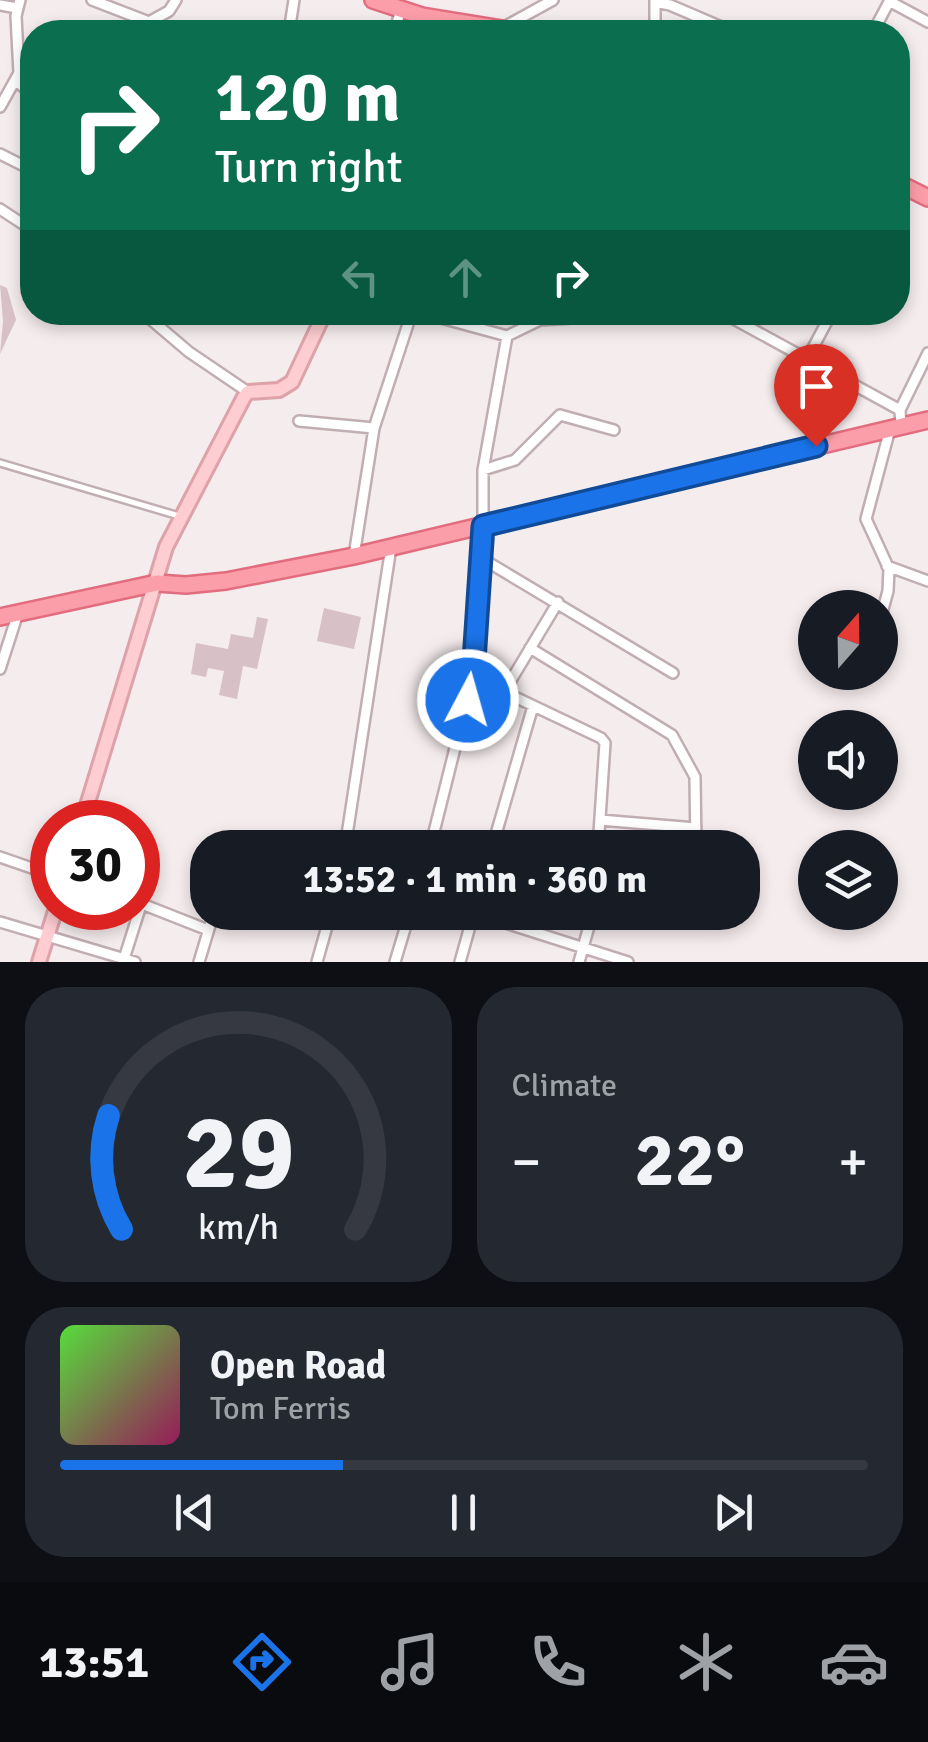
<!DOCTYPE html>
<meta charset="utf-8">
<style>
body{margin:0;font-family:Signika,sans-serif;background:#242831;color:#f1f3f6;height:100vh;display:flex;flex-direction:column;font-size:38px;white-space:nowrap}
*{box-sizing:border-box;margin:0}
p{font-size:32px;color:#9ea1a6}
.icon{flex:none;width:55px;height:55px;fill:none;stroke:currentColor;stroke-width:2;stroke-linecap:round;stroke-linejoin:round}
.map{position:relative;height:962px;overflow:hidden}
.drawer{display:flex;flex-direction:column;gap:25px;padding:25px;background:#0d0f14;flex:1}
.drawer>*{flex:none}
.banner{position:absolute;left:20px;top:20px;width:890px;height:305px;border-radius:40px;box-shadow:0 5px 15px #0003;background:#0b6e4f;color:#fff;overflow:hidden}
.needle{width:65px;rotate:20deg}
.tools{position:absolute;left:798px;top:590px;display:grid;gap:20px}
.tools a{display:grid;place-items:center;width:100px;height:100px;border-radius:50%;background:#171b24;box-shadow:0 5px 15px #0003;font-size:50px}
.speed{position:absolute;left:30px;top:800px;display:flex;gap:20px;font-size:50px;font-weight:700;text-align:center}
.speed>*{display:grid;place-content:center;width:130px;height:130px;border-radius:50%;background:#171b24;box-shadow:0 5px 15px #0003;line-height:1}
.speed .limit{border:15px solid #d22;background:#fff;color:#111}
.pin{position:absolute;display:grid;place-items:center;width:85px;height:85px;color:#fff;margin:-102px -42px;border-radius:50% 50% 50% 0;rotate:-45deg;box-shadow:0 0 10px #0007}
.pin .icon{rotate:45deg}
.me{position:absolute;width:110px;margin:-55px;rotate:6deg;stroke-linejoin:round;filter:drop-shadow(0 0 8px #0008)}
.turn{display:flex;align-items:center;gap:35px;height:210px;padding:0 30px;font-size:45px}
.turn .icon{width:130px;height:130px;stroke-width:2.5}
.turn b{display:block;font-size:70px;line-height:85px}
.lanes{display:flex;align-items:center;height:95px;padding:0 30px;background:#0003;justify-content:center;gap:50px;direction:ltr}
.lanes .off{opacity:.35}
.big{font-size:75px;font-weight:800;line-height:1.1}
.drawer .widget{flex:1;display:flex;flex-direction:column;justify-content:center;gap:15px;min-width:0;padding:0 35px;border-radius:40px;background:#242831}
.drawer .dial{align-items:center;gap:0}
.dial svg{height:260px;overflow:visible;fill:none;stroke:#363941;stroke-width:7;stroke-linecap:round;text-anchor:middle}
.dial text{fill:#f1f3f6;stroke:none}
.song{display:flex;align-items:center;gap:30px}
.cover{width:120px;height:120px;border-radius:15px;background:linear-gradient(135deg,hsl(110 70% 55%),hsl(330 70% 35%))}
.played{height:10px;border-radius:5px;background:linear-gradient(90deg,#1a73e8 35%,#363941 35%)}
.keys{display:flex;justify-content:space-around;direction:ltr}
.heat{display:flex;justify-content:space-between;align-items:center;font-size:55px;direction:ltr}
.drawer .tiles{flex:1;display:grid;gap:25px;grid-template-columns:1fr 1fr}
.widget:last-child{grid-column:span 2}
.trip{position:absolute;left:190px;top:830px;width:570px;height:100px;border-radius:40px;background:#171b24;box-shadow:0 5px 15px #0003;font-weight:800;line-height:100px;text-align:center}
.menu{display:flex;height:160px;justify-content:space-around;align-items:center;background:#090b0e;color:#9ea1a6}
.menu .icon{width:70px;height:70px}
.menu .active{color:#1a73e8}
.menu b{font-size:45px;color:#f1f3f6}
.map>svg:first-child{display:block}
.building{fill:#d7c1c6}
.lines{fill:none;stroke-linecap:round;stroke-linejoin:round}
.service-casing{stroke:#c1aeb2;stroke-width:10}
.minor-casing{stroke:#c1aeb2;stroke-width:14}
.secondary-casing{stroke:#dda3a9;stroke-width:18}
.primary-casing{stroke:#e26d7e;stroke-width:20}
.service{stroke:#fff;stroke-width:5}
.minor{stroke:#fff;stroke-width:9}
.secondary{stroke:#fdcdd2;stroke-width:12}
.primary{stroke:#fc9eaa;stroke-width:15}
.route-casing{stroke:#114b97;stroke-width:25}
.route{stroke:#1a73e8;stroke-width:18}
</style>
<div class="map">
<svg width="928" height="962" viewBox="0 0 928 962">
<rect width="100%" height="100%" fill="#f5eced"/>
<path class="building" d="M0 285 7 288 16 320 0 354 3 321Z
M324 608 361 617 354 649 317 641Z
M257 617 268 619 257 669 243 666 237 699 219 695 224 671 208 668 206 677 191 674 196 643 228 649 231 634 253 638Z"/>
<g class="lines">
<g class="service-casing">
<path id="service" d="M481 328 487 312
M0 463 179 516"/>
</g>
<g class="minor-casing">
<path id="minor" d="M92 0 149 22 169 11 176 0
M655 0V32
M889 1 928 22
M655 2 670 5 733 32
M0 5 17 8
M504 27 553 0
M289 32 294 0
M394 32 401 10
M873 32 890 0
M16 81 32 94
M0 107 19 73 16 16 20 0
M0 154 32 170
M0 209 32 230
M142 312 189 352 248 392
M419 312 507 336 540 320 604 316 612 312
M721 312 900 410 901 426
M507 336 483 470V526L471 670 479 680 601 738 605 743 598 848
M807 359 832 312
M900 410 928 353
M299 421 374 428
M483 470 515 460 560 415 614 430
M354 556 374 428 412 312
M481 558 673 673
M887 566 928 581
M880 620 888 591 889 569 866 519 890 429
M530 648 672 735 695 777 696 848
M0 669 18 613
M504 692 558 602
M600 820 696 828
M345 848 391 547
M430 848 473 676
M492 848 533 706
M0 857 52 875
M142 904 208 930
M474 913 628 962
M0 922 135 962
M123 962 149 880
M199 962 214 912
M317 962 331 912
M395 962 410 912
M460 962 474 912
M579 962 593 912"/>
</g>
<g class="secondary-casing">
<path id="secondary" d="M82 822 166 547 244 397 248 392 279 390 292 382 325 312
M39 962 56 908"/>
</g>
<g class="primary-casing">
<path id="primary" d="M373 0 422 16 520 32
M898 183 928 198
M0 617 157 583 186 585 226 581 354 556 928 420"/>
</g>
<use href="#service" class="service"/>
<use href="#minor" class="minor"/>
<use href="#secondary" class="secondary"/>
<use href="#primary" class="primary"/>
</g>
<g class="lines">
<g class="route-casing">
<path id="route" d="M468 700 473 676 483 526 816 446"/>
</g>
<use href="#route" class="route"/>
</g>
</svg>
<div class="tools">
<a><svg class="needle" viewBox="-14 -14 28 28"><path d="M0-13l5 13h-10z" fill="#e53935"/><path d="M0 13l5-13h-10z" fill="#9ea1a6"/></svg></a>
<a><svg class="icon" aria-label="sound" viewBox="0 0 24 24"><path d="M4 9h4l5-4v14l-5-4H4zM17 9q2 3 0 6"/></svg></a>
<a><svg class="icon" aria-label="layers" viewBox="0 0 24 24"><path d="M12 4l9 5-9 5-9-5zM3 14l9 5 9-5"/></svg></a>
</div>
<div class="speed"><div class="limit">30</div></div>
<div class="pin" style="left:816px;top:446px;background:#d93025"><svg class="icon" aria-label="arrive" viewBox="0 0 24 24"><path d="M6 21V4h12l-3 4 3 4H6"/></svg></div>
<svg class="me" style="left:468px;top:700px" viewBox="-20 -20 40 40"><circle r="17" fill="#1a73e8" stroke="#fff" stroke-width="3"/><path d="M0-11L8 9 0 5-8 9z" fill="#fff"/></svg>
<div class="trip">13:52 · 1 min · 360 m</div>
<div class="banner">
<div class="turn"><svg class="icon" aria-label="right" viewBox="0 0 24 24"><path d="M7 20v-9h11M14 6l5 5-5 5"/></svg><div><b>120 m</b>Turn right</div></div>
<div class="lanes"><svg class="icon off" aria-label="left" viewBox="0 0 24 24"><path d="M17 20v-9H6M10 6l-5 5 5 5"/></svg><svg class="icon off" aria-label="ahead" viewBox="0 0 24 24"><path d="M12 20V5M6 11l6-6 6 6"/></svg><svg class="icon" aria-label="right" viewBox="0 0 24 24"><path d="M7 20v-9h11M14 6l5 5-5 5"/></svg></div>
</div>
</div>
<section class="drawer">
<div class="tiles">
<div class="widget dial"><svg viewBox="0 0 100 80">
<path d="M14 69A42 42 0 1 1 86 69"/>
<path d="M14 69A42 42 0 0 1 10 34" stroke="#1a73e8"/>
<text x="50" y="56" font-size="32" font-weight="700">29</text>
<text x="50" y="72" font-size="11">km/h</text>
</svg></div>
<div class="widget"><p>Climate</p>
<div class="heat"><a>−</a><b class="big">22°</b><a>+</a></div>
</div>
<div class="widget">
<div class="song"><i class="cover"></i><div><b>Open Road</b><p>Tom Ferris</p></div></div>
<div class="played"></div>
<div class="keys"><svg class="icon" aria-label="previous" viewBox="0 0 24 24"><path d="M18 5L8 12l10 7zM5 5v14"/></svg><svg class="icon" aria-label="pause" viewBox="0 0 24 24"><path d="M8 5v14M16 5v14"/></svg><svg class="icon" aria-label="next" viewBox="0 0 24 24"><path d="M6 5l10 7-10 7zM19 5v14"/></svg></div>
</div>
</div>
</section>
<nav class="menu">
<b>13:51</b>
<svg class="icon active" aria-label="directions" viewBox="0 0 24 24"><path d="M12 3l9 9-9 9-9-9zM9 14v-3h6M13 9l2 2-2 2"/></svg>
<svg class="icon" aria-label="music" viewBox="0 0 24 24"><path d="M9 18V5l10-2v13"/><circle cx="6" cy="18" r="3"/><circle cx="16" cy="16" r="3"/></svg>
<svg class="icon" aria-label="phone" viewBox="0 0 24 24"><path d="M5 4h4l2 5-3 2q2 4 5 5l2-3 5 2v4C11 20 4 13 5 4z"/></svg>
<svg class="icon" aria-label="climate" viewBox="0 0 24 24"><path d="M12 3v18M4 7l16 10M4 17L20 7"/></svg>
<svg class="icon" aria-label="car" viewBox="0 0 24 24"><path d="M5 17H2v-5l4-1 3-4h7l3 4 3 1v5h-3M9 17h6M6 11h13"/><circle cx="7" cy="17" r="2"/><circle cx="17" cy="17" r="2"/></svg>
</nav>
